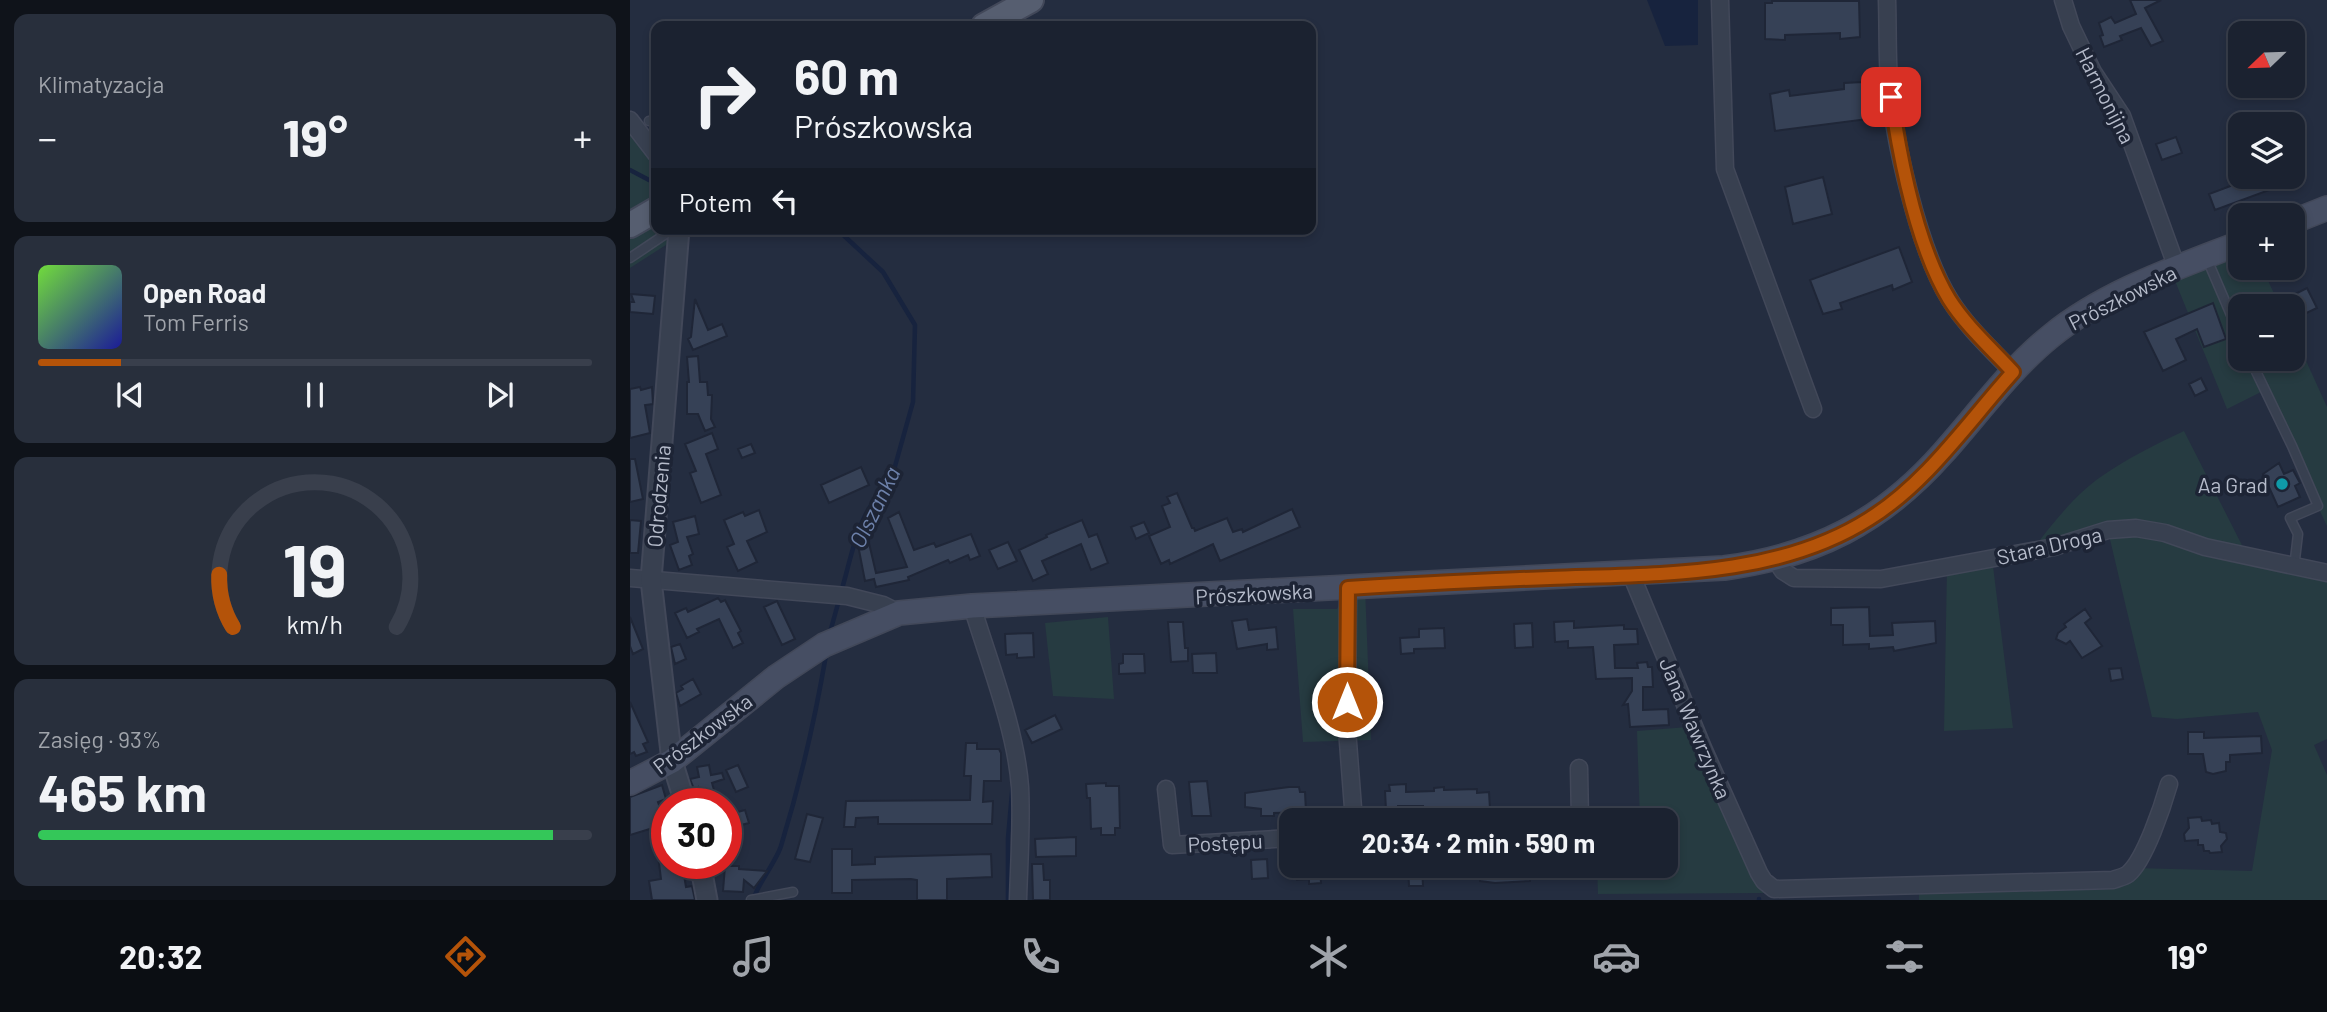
<!DOCTYPE html>
<html lang="pl">
<meta charset="utf-8">
<style>
body{margin:0;font-family:Barlow,sans-serif;background:#282f3c;color:#f1f3f6;height:100vh;display:flex;flex-direction:column;font-size:26px;white-space:nowrap}
*{box-sizing:border-box;margin:0}
p{font-size:23px;color:#a0a4ab}
.icon{flex:none;width:38px;height:38px;fill:none;stroke:currentColor;stroke-width:2;stroke-linecap:round;stroke-linejoin:round}
.map{position:relative;flex:1;overflow:hidden}
.side{display:flex;flex-direction:column;gap:14px;padding:14px;background:#0f131a;width:630px}
.side>*{flex:none}
.hud{position:absolute;left:21px;top:21px;width:665px;height:214px;border-radius:14px;box-shadow:0 4px 10px #0003,0 0 0 2px #393f4c;background:#1b2230;color:#f1f3f6;overflow:hidden}
.needle{width:46px;rotate:247deg}
.buttons{position:absolute;left:1598px;top:21px;display:grid;gap:14px}
.buttons a{display:grid;place-items:center;width:77px;height:77px;border-radius:14px;background:#1b2230;box-shadow:0 4px 10px #0003,0 0 0 2px #393f4c;font-size:35px}
.speed{position:absolute;left:21px;top:788px;display:flex;gap:14px;font-size:35px;font-weight:700;text-align:center}
.speed>*{display:grid;place-content:center;width:91px;height:91px;border-radius:50%;background:#1b2230;box-shadow:0 4px 10px #0003,0 0 0 2px #393f4c;line-height:1}
.speed .limit{border:10px solid #d22;background:#fff;color:#111}
.pin{position:absolute;display:grid;place-items:center;width:60px;height:60px;color:#fff;margin:-30px;border-radius:14px;box-shadow:0 4px 10px #0006}
.me{position:absolute;width:77px;margin:-38px;rotate:0deg;stroke-linejoin:round;filter:drop-shadow(0 0 5px #0008)}
.turn{display:flex;align-items:center;gap:24px;height:147px;padding:0 28px;font-size:32px}
.turn .icon{width:91px;height:91px;stroke-width:2.5}
.turn b{display:block;font-size:49px;line-height:60px}
.then{display:flex;align-items:center;height:66px;padding:0 28px;background:#0003;gap:14px;font-size:26px}
.big{font-size:52px;font-weight:700;line-height:1.1}
.side .widget{flex:1;display:flex;flex-direction:column;justify-content:center;gap:10px;min-width:0;padding:0 24px;border-radius:14px;background:#282f3c}
.side .dial{align-items:center;gap:0}
.dial svg{height:182px;overflow:visible;fill:none;stroke:#393f4c;stroke-width:7;stroke-linecap:round;text-anchor:middle}
.dial text{fill:#f1f3f6;stroke:none}
.song{display:flex;align-items:center;gap:21px}
.cover{width:84px;height:84px;border-radius:10px;background:linear-gradient(135deg,hsl(100 70% 55%),hsl(240 70% 35%))}
.played{height:7px;border-radius:4px;background:linear-gradient(90deg,#b45309 15%,#393f4c 15%)}
.keys{display:flex;justify-content:space-around;direction:ltr}
.heat{display:flex;justify-content:space-between;align-items:center;font-size:38px;direction:ltr}
.charge{height:10px;border-radius:5px;background:linear-gradient(90deg,#34c759 93%,#393f4c 0)}
.trip{position:absolute;left:649px;top:808px;width:399px;height:70px;border-radius:14px;background:#1b2230;box-shadow:0 4px 10px #0003,0 0 0 2px #393f4c;font-weight:700;line-height:70px;text-align:center}
.tab-bar{display:flex;height:112px;justify-content:space-around;align-items:center;background:#0b0e13;color:#a0a4ab}
.tab-bar .icon{width:49px;height:49px}
.tab-bar .current{color:#b45309}
.tab-bar b{font-size:32px;color:#f1f3f6}
main{display:flex;flex:1;min-height:0}
.map>svg:first-child{display:block}
.green{fill:#263b41}
.water{fill:#17233e}
.lines{fill:none;stroke-linecap:round;stroke-linejoin:round}
.stream{stroke:#17233e;stroke-width:4.5}
.building{fill:#364156;stroke:#1f2637;stroke-width:2}
.service-casing{stroke:#424859;stroke-width:11}
.minor-casing{stroke:#424859;stroke-width:19}
.tertiary-casing{stroke:#424859;stroke-width:23}
.secondary-casing{stroke:#424859;stroke-width:26}
.primary-casing{stroke:#424859;stroke-width:28}
.service{stroke:#384050;stroke-width:8}
.minor{stroke:#384050;stroke-width:16}
.tertiary{stroke:#384050;stroke-width:19}
.secondary{stroke:#464e63;stroke-width:23}
.primary{stroke:#565e70;stroke-width:24}
.route-casing{stroke:#753606;stroke-width:18}
.route{stroke:#b45309;stroke-width:12}
.culture-dot{fill:#0f9aa8;stroke:#1d2435;stroke-width:2.5}
.labels{text-anchor:middle;dominant-baseline:central;stroke-width:7;stroke-linejoin:round;paint-order:stroke}
.street-label{font-size:21px;fill:#b5bbca;stroke:#1d2435}
.poi-label{font-size:21px;fill:#b5bbca;stroke:#1d2435;text-anchor:end}
.water-label{font-size:23px;font-style:italic;fill:#6d81aa;stroke:#1d2435}
</style>
<main>
<section class="side">
<div class="widget"><p>Klimatyzacja</p>
<div class="heat"><a>−</a><b class="big">19°</b><a>+</a></div>
</div>
<div class="widget">
<div class="song"><i class="cover"></i><div><b>Open Road</b><p>Tom Ferris</p></div></div>
<div class="played"></div>
<div class="keys"><svg class="icon" aria-label="previous" viewBox="0 0 24 24"><path d="M18 5L8 12l10 7zM5 5v14"/></svg><svg class="icon" aria-label="pause" viewBox="0 0 24 24"><path d="M8 5v14M16 5v14"/></svg><svg class="icon" aria-label="next" viewBox="0 0 24 24"><path d="M6 5l10 7-10 7zM19 5v14"/></svg></div>
</div>
<div class="widget dial"><svg viewBox="0 0 100 80">
<path d="M14 69A42 42 0 1 1 86 69"/>
<path d="M14 69A42 42 0 0 1 8 46" stroke="#b45309"/>
<text x="50" y="56" font-size="32" font-weight="700">19</text>
<text x="50" y="72" font-size="11">km/h</text>
</svg></div>
<div class="widget"><p>Zasięg · 93%</p><b class="big">465 km</b><div class="charge"></div></div>
</section>
<div class="map">
<svg width="1697" height="900" viewBox="0 0 1697 900">
<rect width="100%" height="100%" fill="#242d40"/>
<path class="green" d="M0 120 26 154V229H47L39 243 0 268Z
M1610 243V268H1632L1650 306H1610V359H1662L1663 332 1697 407V526L1633 391 1597 409 1541 271Z
M1554 431 1618 557 1697 573V739L1684 745 1697 775V900H1289V884L1483 880 1504 868 1622 871 1642 750 1628 712 1547 719 1522 717 1478 531 1401 551C1422 525 1444 495 1472 476 1498 458 1526 444 1554 431Z
M1362 558 1383 728 1314 731 1317 568Z
M735 587 741 740 673 742 663 609H707L718 588Z
M478 617 484 699 423 696 415 623Z
M1058 727 1134 881 1135 893 968 894 967 866H1036V821H1010L1007 731Z"/>
<path class="water" d="M1017 0H1068V45L1035 46Z"/>
<g class="lines">
<path class="stream" d="M0 170 19 180
M191 229 210 232 253 272 285 325 283 402 260 484C227 511 223 553 211 592
M199 636 209 600
M124 899C125 888 146 862 151 846 170 784 185 719 196 655
M1129 899V900
M378 900V838L383 782"/>
</g>
<path class="building" d="M1500 0H1531L1515 8 1533 41 1521 46 1511 28 1490 36 1492 40 1474 47 1470 36 1473 35 1469 23 1481 17 1485 23 1506 14Z
M1142 1H1229L1230 37 1210 39V33L1155 35V40L1135 39V3H1142Z
M1233 82 1238 119 1145 131 1140 94 1159 90 1160 96 1214 89V83Z
M1546 137 1552 153 1532 160 1526 144Z
M1193 177 1202 214 1163 224 1155 187Z
M1610 177H1638L1642 189 1585 210 1579 194 1611 182Z
M1269 247 1282 282 1263 290 1262 285 1210 303 1212 309 1193 314 1180 280Z
M1677 288 1687 308 1666 318 1657 298Z
M1 294 25 296 23 314 0 312V302H4Z
M65 299 78 330 92 324 97 336 63 350 58 339 61 337Z
M1583 303 1596 339 1574 347 1567 329 1546 339 1556 360 1533 371 1514 332Z
M68 356 70 382H77L78 395H82L81 419 85 427 75 431 68 414H57V382H59L57 357Z
M1571 378 1577 390 1565 396 1559 384Z
M10 387 11 390 22 387 23 404 15 405 20 433 0 438V389Z
M82 433 88 449 76 454 91 495 71 503 60 473 66 471 55 444Z
M121 444 125 453 112 458 108 449Z
M0 459H5L13 499 0 502Z
M1649 463 1654 474 1663 470 1670 483 1665 486 1670 497 1648 507 1633 474Z
M231 467 239 485 199 503 191 485Z
M547 493 562 528H564L565 531 597 518 603 532 612 529 613 532 662 509 670 527 590 561 583 544 540 564 539 560 531 564 519 536 540 527 532 506 540 503 537 497Z
M129 510 137 532 117 541 127 562 108 571 97 547 104 544 94 520 113 512 115 516Z
M269 512 284 550 304 543 306 547 341 534 350 556 340 560 338 555 320 563 318 560 278 577 279 580 246 587 244 579 235 581 228 545 239 543 246 573 277 567 258 518Z
M65 516 69 534 57 537 63 554 59 556 62 565 49 570 40 545 48 542 43 522Z
M0 520 11 521 8 553H0Z
M452 520 459 537 467 534 478 563 461 570 451 544 412 561 418 574 403 581 389 550 417 537 416 535Z
M514 522 519 533 506 539 501 527Z
M378 542 387 561 368 569 359 550Z
M88 598 91 602 95 600 111 631 108 633 113 643 103 648 89 619 67 629 69 632 57 638 45 613 56 608 58 612Z
M147 601 165 639 152 645 134 607Z
M1239 607 1240 636 1263 635 1262 623 1305 621 1306 643 1264 651 1263 647 1239 649V644L1213 645V625H1201V608Z
M1455 609 1461 618 1455 623 1472 646 1452 658 1440 641 1436 644 1426 639 1428 633 1436 627 1434 624Z
M0 617 13 649 3 654 0 646Z
M617 619 619 630 646 627 648 649 637 650V644L607 649 602 621Z
M944 621V628L994 625V629H1007L1008 644 984 645 985 668H1008L1007 663 1017 662 1018 667H1022L1023 687H1013V710L1038 709 1039 725 1000 727 998 704 993 705 1002 691V678L966 679 963 647 938 648V641L925 642 924 622Z
M538 622H553L555 648H558V661L541 662Z
M902 623 903 647 885 648 884 624Z
M814 628 815 648 784 649V653L771 654 770 638 789 637V629Z
M403 633 404 657 387 658V654L376 655 375 634Z
M50 644 56 659 45 664 41 647Z
M586 653 587 673H563L562 654Z
M493 654H514L515 673 489 674V664L493 663Z
M1491 668 1493 679 1481 681 1479 669Z
M63 679 71 694 50 706 46 693 53 689 51 686Z
M0 702 18 742 13 744 17 752 6 756 4 752 0 754Z
M425 715 432 729 402 743 395 730Z
M1558 732H1574V738L1631 736 1632 753 1600 755V762H1596V771L1583 774 1576 772 1573 754H1558Z
M336 743H347V749H369L371 753V781H354L353 802 363 801 362 824H248V817L226 818 225 827H214L216 801 340 800 341 776H334Z
M79 765 81 775 92 773 94 779 82 783 84 790 70 795 68 787 64 789 60 779 69 777 67 767Z
M108 765 118 787 106 792 96 770Z
M577 781 581 816H562L559 782Z
M476 783V786H489L490 828H485V835H471V828L461 829 460 798H457L456 784Z
M776 784V792L804 791V788L814 787V790L847 789V793L859 792 860 809 793 810V806H768V810H756L755 791H760L759 785Z
M32 785 36 799 28 802 36 824 0 835V797Z
M659 787H669L670 792H675L676 812 644 813V816H631V809L615 807V793Z
M115 810 119 823 96 829V815Z
M177 814 193 818 180 862 165 859Z
M1571 817 1572 821 1581 820 1582 824 1589 823 1590 832 1596 833 1597 839 1591 846 1592 852 1580 853 1579 851H1574L1573 845H1568V840L1555 841 1554 834 1559 828 1558 818Z
M446 837V856L406 857 405 839Z
M202 849H222V865L245 864V857L361 854 362 877 317 879V900H287V880L281 879 222 880V893H202Z
M637 859 638 878 622 879 621 860Z
M29 863H52L56 887 62 886 65 900H22L19 881 31 879Z
M402 864H413L414 880H420V900H403Z
M95 866H109V869L137 871 124 888 114 880 113 892 93 891Z
M666 866H690L691 883 679 884V879L667 880Z
M778 866H792L793 886H779Z
M819 866H900V881L865 883 850 881V876L819 877Z"/>
<g class="lines">
<g class="service-casing">
<path id="service" d="M19 121 26 120
M0 258 43 229
M1577 259 1610 336
M1620 359 1662 446 1688 506 1660 518 1668 534 1664 568
M121 900 163 892"/>
</g>
<g class="minor-casing">
<path id="minor" d="M1090 0 1095 169 1183 409
M1257 0C1258 27 1257 54 1259 80 1263 138 1289 251 1320 300 1337 327 1361 349 1383 372
M1433 0 1441 26 1463 72 1492 116 1547 268
M0 120 26 154
M1145 559 1153 571 1164 578 1251 579 1424 547 1478 530 1506 528 1535 533 1575 547 1697 573
M1001 574 1073 748 1129 873 1134 881 1144 889 1483 880C1488 878 1494 877 1498 874 1515 860 1533 805 1539 784
M0 578 217 596 253 605 269 613
M718 588 717 729 724 821
M342 606C359 662 386 730 390 787 392 825 389 863 388 900
M949 768 950 821
M536 789 542 845 662 838"/>
</g>
<g class="tertiary-casing">
<path id="tertiary" d="M49 229 21 580 42 761 55 803
M70 863 77 900"/>
</g>
<g class="secondary-casing">
<path id="secondary" d="M1662 222 1697 208
M0 783 42 761 146 677 194 645 269 613 342 606 1094 568C1185 556 1252 522 1313 453 1348 414 1379 370 1421 336 1475 292 1546 268 1610 243"/>
</g>
<g class="primary-casing">
<path id="primary" d="M354 26 401 0
M0 225 26 210"/>
</g>
<use href="#service" class="service"/>
<use href="#minor" class="minor"/>
<use href="#tertiary" class="tertiary"/>
<use href="#secondary" class="secondary"/>
<use href="#primary" class="primary"/>
</g>
<g class="lines">
<g class="route-casing">
<path id="route" d="M717 702 718 588C785 584 852 580 920 578 1026 574 1146 578 1239 519 1297 483 1338 422 1383 372 1361 348 1336 326 1319 299 1287 246 1270 159 1261 97"/>
</g>
<use href="#route" class="route"/>
</g>
<circle class="culture-dot" cx="1652" cy="484" r="7"/>
<g class="labels">
<g class="street-label">
<text transform="translate(1476 95) rotate(63)">Harmonijna</text>
<text transform="translate(1492 297) rotate(-27)">Prószkowska</text>
<text transform="translate(28 496) rotate(-85)">Odrodzenia</text>
<text transform="translate(1419 545) rotate(-13)">Stara Droga</text>
<text transform="translate(624 593) rotate(-3)">Prószkowska</text>
<text transform="translate(1066 728) rotate(67)">Jana Wawrzynka</text>
<text transform="translate(72 733) rotate(-37)">Prószkowska</text>
<text transform="translate(595 842) rotate(-3)">Postępu</text>
</g>
<g class="poi-label">
<text x="1638" y="484">Aa Grad</text>
</g>
<g class="water-label">
<text transform="translate(244 507) rotate(-64)">Olszanka</text>
</g>
</g>
</svg>
<div class="buttons">
<a><svg class="needle" viewBox="-14 -14 28 28"><path d="M0-13l5 13h-10z" fill="#e53935"/><path d="M0 13l5-13h-10z" fill="#a0a4ab"/></svg></a>
<a><svg class="icon" aria-label="layers" viewBox="0 0 24 24"><path d="M12 4l9 5-9 5-9-5zM3 14l9 5 9-5"/></svg></a>
<a>+</a>
<a>−</a>
</div>
<div class="speed"><div class="limit">30</div></div>
<div class="pin" style="left:1261px;top:97px;background:#d93025"><svg class="icon" aria-label="arrive" viewBox="0 0 24 24"><path d="M6 21V4h12l-3 4 3 4H6"/></svg></div>
<svg class="me" style="left:717px;top:702px" viewBox="-20 -20 40 40"><circle r="17" fill="#b45309" stroke="#fff" stroke-width="3"/><path d="M0-11L8 9 0 5-8 9z" fill="#fff"/></svg>
<div class="trip">20:34 · 2 min · 590 m</div>
<div class="hud">
<div class="turn"><svg class="icon" aria-label="right" viewBox="0 0 24 24"><path d="M7 20v-9h11M14 6l5 5-5 5"/></svg><div><b>60 m</b>Prószkowska</div></div>
<div class="then">Potem<svg class="icon" aria-label="left" viewBox="0 0 24 24"><path d="M17 20v-9H6M10 6l-5 5 5 5"/></svg></div>
</div>
</div>
</main>
<nav class="tab-bar">
<b>20:32</b>
<svg class="icon current" aria-label="directions" viewBox="0 0 24 24"><path d="M12 3l9 9-9 9-9-9zM9 14v-3h6M13 9l2 2-2 2"/></svg>
<svg class="icon" aria-label="music" viewBox="0 0 24 24"><path d="M9 18V5l10-2v13"/><circle cx="6" cy="18" r="3"/><circle cx="16" cy="16" r="3"/></svg>
<svg class="icon" aria-label="phone" viewBox="0 0 24 24"><path d="M5 4h4l2 5-3 2q2 4 5 5l2-3 5 2v4C11 20 4 13 5 4z"/></svg>
<svg class="icon" aria-label="climate" viewBox="0 0 24 24"><path d="M12 3v18M4 7l16 10M4 17L20 7"/></svg>
<svg class="icon" aria-label="car" viewBox="0 0 24 24"><path d="M5 17H2v-5l4-1 3-4h7l3 4 3 1v5h-3M9 17h6M6 11h13"/><circle cx="7" cy="17" r="2"/><circle cx="17" cy="17" r="2"/></svg>
<svg class="icon" aria-label="filters" viewBox="0 0 24 24"><path d="M4 7h16M4 17h16"/><circle cx="9" cy="7" r="2"/><circle cx="15" cy="17" r="2"/></svg>
<b>19°</b>
</nav>
